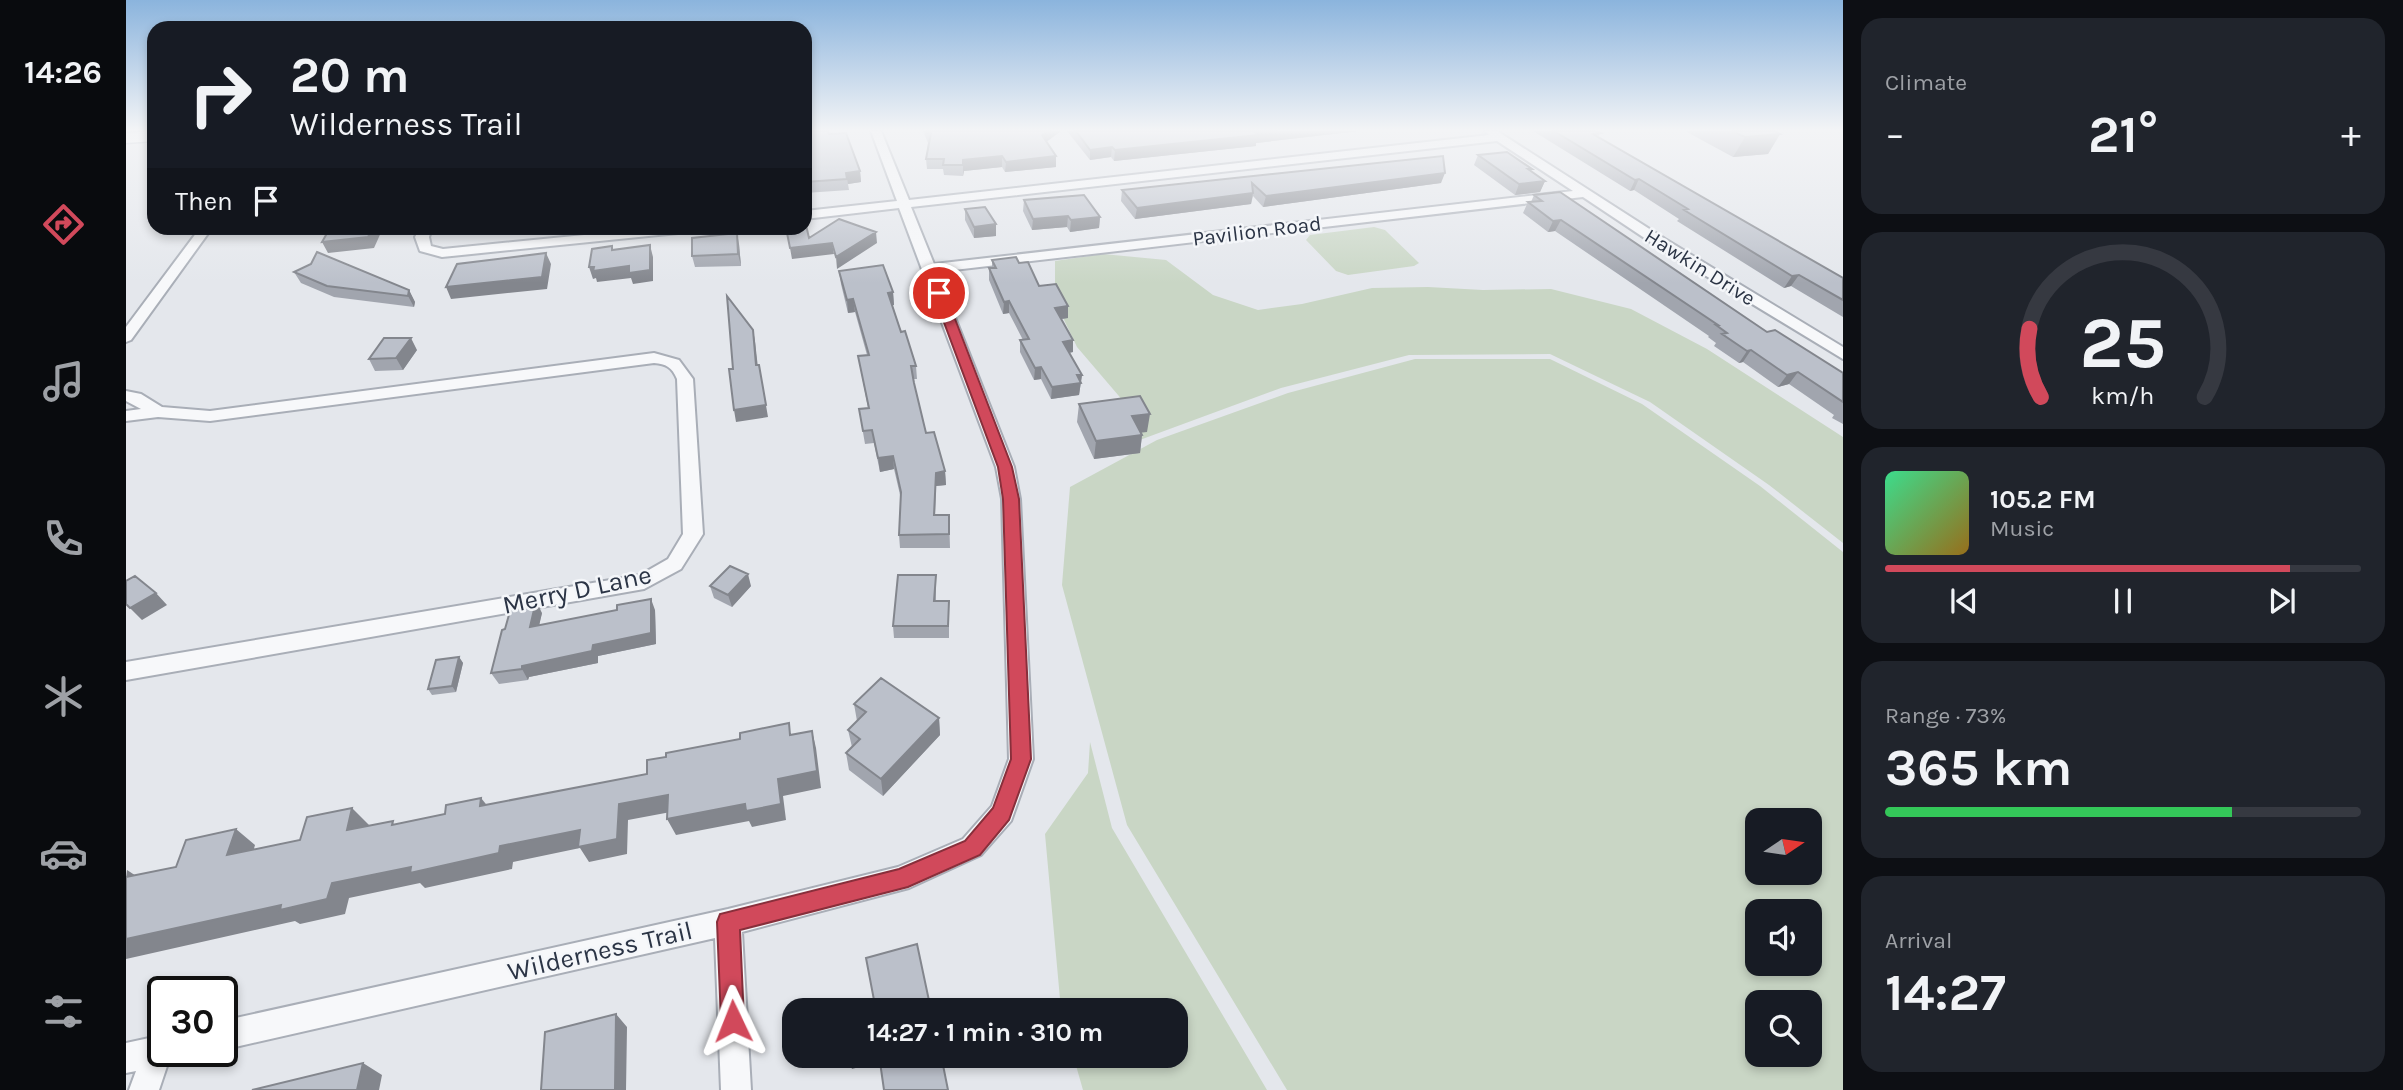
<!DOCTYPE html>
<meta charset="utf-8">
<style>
body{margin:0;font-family:Karla,sans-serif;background:#20242c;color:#f1f3f6;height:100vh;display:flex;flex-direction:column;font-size:26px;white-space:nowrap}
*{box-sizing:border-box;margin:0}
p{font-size:23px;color:#9ea1a6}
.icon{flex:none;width:38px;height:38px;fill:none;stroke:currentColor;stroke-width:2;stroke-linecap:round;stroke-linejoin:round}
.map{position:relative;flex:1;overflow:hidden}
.side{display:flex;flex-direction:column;gap:18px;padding:18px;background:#0d0f14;width:560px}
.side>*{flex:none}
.banner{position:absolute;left:21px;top:21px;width:665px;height:214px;border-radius:21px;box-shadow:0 4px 10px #0003;background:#171b24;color:#f1f3f6;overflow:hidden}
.needle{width:46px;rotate:77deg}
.buttons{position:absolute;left:1619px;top:808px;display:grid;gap:14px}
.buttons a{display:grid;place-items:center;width:77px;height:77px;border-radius:14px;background:#171b24;box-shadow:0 4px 10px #0003;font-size:35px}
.speed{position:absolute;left:21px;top:976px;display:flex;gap:14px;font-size:35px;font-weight:700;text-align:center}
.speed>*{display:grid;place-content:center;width:91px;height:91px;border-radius:50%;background:#171b24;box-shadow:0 4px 10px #0003;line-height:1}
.speed .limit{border:4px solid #111;border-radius:10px;background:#fff;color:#111}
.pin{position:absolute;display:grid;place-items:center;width:60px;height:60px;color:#fff;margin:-30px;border:4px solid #fff;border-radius:50%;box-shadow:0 2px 7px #0007}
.me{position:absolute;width:77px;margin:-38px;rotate:358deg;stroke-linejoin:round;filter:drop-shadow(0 0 5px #0008)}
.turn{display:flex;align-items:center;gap:24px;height:147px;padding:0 28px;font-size:32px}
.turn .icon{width:91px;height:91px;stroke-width:2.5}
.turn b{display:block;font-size:49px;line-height:60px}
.then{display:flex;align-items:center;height:66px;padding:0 28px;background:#0003;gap:14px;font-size:26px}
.big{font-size:52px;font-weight:700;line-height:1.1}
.side .card{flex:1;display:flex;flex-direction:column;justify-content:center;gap:10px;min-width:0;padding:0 24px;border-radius:21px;background:#20242c}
.side .dial{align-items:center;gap:0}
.dial svg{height:182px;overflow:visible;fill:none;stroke:#363941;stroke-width:7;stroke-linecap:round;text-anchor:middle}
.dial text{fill:#f1f3f6;stroke:none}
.song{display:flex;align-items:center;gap:21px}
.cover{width:84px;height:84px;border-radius:10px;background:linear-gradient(135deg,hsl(150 70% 55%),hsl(40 70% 35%))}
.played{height:7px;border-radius:4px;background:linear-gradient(90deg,#d1495b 85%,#363941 85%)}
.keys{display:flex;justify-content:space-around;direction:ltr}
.heat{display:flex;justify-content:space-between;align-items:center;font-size:38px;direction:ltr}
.charge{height:10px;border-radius:5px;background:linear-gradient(90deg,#34c759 73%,#363941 0)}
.trip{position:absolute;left:656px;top:998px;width:406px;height:70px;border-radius:21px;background:#171b24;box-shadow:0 4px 10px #0003;font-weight:700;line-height:70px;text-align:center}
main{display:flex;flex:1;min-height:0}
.menu{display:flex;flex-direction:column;width:126px;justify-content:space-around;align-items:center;background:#090b0e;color:#9ea1a6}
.menu .icon{width:49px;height:49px}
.menu .current{color:#d1495b}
.menu b{font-size:32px;color:#f1f3f6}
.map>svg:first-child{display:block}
.green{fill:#c9d6c5;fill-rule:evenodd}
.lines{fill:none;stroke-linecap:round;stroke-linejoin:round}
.street-casing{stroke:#a9aeb7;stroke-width:4}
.primary-casing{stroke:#a3abb8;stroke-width:3}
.street{fill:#f7f8fa;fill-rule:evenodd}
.primary{fill:#fff;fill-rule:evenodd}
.wall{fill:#a1a5ae}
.shaded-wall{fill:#83868d}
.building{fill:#bbc0ca;stroke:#83868d;stroke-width:2}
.route{fill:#d1495b;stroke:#882f3b;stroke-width:2}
.labels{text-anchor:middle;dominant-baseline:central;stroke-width:5;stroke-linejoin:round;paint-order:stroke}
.far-street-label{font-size:21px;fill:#2b3445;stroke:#f4f6f9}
.street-label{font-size:26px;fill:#2b3445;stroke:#f4f6f9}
</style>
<main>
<nav class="menu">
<b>14:26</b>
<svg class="icon current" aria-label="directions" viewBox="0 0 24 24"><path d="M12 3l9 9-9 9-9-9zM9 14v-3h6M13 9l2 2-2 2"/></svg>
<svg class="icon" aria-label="music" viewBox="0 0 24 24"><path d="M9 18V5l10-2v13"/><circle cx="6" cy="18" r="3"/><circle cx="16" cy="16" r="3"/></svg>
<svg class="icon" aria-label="phone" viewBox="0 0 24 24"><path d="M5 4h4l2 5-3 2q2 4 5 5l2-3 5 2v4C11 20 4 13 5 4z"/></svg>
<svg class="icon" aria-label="climate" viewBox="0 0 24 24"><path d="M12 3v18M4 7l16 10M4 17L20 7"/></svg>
<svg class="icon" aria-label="car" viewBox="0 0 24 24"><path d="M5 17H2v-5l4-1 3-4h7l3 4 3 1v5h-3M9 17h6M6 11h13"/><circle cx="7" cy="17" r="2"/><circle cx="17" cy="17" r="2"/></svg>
<svg class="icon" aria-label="filters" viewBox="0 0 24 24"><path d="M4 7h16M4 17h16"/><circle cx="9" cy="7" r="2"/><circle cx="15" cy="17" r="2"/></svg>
</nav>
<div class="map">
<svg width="1717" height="1090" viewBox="0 0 1717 1090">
<rect width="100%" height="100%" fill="#e4e7ec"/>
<path class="green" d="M1248 227 1259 230 1293 263 1288 266 1222 275 1210 271 1180 240 1184 235Z
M977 254 1040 260 1087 295 1132 310 1176 304 1246 288 1302 287 1357 290 1425 289 1505 309 1581 349 1717 437V543L1643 485 1524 402 1424 354 1283 355 1155 388 1011 441 1004 409 951 347 929 301V261Z
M1289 359H1424L1516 404 1634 486 1717 552V1090H1161L1001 825 936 585 944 487 1031 440 1162 393ZM1631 821H1684V873H1631ZM1631 912H1684V964H1631ZM1631 1003H1684V1055H1631Z
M964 742 986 828 1141 1090H957L947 1055H1050V1010H935L919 834 962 773Z"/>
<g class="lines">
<g class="street-casing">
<path id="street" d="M745 131H755L783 200 1363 135 1359 131H1371L1539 239 1717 347V359L1529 245 1457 197 811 272 888 467 894 499 907 759 885 821 855 855 783 888 616 932 625 1090H595L589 938 96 1050V1021L602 909 772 867 837 839 866 806 883 759 876 499 870 467 773 208 679 219V211L771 201ZM1371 141 1447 191 808 264 785 207Z
M74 228H86L5 340 0 342V327Z
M294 228H306L303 237 305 246 317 249 529 228H568L562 232 316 257 294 251 289 237Z
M528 353 553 360 567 379 577 534 555 569 518 589 0 680V662L514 575 542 559 557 534 551 379C546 367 540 364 528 363L84 421 32 417 0 421V411L15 409 0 401V391L15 394 36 407 84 411Z
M37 1035V1052H51L47 1060 42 1063 33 1090H3L10 1071 0 1073V1043Z"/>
</g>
<g class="primary-casing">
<path id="primary" d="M28 131V141L0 143V133Z"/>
</g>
<use href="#street" class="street"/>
<use href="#primary" class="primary"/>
</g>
<path class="wall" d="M679 131 703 134 734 171 735 182 722 184 723 190 679 193Z
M797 131H935L920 142 930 156V167L879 172 876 167 838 171 837 176 818 175 817 169H801L800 159 802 143Z
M941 131H1233L1130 143V146L988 161 985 157 964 160Z
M1407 131H1469L1474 133 1472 137 1717 278V317L1665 286 1658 288 1551 221 1553 219 1508 190 1504 191Z
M1559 131H1649L1654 134 1642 154 1607 157Z
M1352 155 1406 169 1405 171 1419 181 1414 192 1389 195 1348 165Z
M1317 156 1315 183 1137 207 1127 196 1125 204 1009 219 995 201 996 190Z
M1408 195 1641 332 1717 373V424L1706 418 1708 415 1663 384 1652 387 1617 362 1613 363 1588 346 1590 343 1582 337 1583 336 1429 231 1422 232 1397 213 1402 202H1405Z
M898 200 974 217 973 228 944 232 941 227 906 230 897 211Z
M839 209 870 236 848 238 839 220Z
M613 244 615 266 569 267 566 256Z
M866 260 893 263 913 286 942 306V318L935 319 947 340V352L943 353 956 375 953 395 925 399 915 379 908 380 894 352V340H897L883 313 877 314 863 280V268H866Z
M713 271 767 292 768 305H766L775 332 790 366 791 379H787L800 433 819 471 820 485 810 486 809 515H823L824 548H774L773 535 775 499 768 469 754 472 748 443 739 444 733 409 742 408 732 356 741 355 729 312 722 313 715 284Z
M168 272 283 290 289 302 288 307 208 297 175 283Z
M291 350 277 370 249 371 243 359Z
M953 404 1021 432H1015L1016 435 1014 453 968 459 951 422Z
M584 586H625L606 607 588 598Z
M810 587V601H823V638H768L767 626Z
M529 610 530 644 472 656V663L403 677 402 680 373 684 365 673 379 629 416 613 413 625Z
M333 657 337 663 330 692 306 695 302 689Z
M728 704 813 718 814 735 757 796 723 770 720 753 726 747 722 730 731 721Z"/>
<path class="shaded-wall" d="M922 131H935L916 145V135Z
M1152 131H1233L1130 143V146L988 161 989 150Z
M1654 134 1642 154 1607 157 1619 137Z
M986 147 985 157 964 160V150Z
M876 156V167L838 171 837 176V160Z
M930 156V167L879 172 880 162Z
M734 171 735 182 722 184 720 173Z
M1319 173 1315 183 1137 207 1140 196Z
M1513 179 1508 190 1504 191 1509 180Z
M1419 181 1414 192 1389 195 1393 184Z
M1127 193 1125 204 1009 219 1011 208Z
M942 216 941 227 906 230 907 219Z
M974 217 973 228 944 232 945 220Z
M1435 220 1429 231 1422 232 1427 221Z
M870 224V236L848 238V227Z
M247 228H257L248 248 202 253 196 242Z
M750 232 751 243 711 269 710 257Z
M611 233 613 244 615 266 612 254Z
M706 243 708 254 666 259 664 248Z
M524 245 527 257V281L507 284 505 278 471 282 470 278 467 279 463 267Z
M420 253 425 264 421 289 325 299 320 287Z
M1673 275 1665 286 1658 288 1666 276Z
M283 290 289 302 288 307 282 296Z
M767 292 768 305 764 306 762 293Z
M727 299 729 312 722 313 721 300Z
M883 301V313L877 314 878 302Z
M942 306V318L928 320 929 308Z
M627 330 629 341 633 377 630 365Z
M285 338 291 350 277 370 270 358Z
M947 340V352L936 354 937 342Z
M1625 350 1617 362 1613 363 1621 351Z
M633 365 642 417 610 422 608 410Z
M915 367V379L908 380 909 368Z
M1672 372 1663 384 1652 387 1661 375Z
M951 375H956L953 395 925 399 926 387Z
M1024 414 1021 432 1004 434 1006 416Z
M1016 435 1014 453 968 459 970 441Z
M767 456 768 469 754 472 752 458Z
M819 471 820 485 810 486 809 529 810 473Z
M622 574 625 586 606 607 602 595Z
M30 593 41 605 16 620 4 608Z
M525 599 529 610 530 644 472 656V663L403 677 402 680 396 669V666Z
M410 601 416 613 410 639 404 627Z
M333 657 337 663 330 692 326 686Z
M813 718 814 735 757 796 755 779Z
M686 731 690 748 695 788 657 796 660 820 626 827 623 821 550 835 541 819 652 779Z
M542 795 550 811 502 820 501 854 463 862 454 848 387 862 386 869 299 888 294 883 223 898 219 914 174 924 169 921 0 959V939L206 883 374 846 493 804Z
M355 798 368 814 354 806Z
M226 808 243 825 237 846 221 830Z
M110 829 129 845 122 870 101 855Z
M1 870 24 885 0 878Z
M490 1014 501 1027 500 1090H489Z
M728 1055H753L755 1061 726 1069 721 1057Z
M237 1063 256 1075 253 1090H231Z"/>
<path class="building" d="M679 131H702L703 134 720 133 734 171 720 173 721 179 679 182Z
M801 131H922L916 135 930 156 880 162 876 156 837 160V165H817L818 159H800L805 133H802Z
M950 131H1152L1130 133 1132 135 989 150 986 147 964 150Z
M1428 131H1469L1474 133 1467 134 1717 278V300L1673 275 1666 276 1558 210 1562 209 1513 179 1509 180Z
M1606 131H1649L1654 134 1619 137Z
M1381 152 1406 169H1402L1419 181 1393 184 1352 155Z
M1317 156 1319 173 1140 196 1126 183 1127 193 1011 208 996 190Z
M1434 192 1641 332 1649 330 1717 373V402L1672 372 1661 375 1625 350 1621 351 1596 334 1601 333 1590 325H1592L1435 220 1427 221 1402 202 1416 201 1408 195Z
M958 195 974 217 945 220 942 216 907 219 898 200Z
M859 207 870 224 848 227 839 209Z
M713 219 750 232 710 257 706 243 664 248 660 228H679V225H680L683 238Z
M204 228H247L242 237 196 242Z
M611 233 612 254 566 256V238Z
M524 245V270L503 273V266L467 271 468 267H463L466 249 486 246V250Z
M191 252 283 290 282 296 201 286 168 272 185 264Z
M420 253 416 277 320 287 331 264Z
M890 257 893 263 902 262 913 286 930 284 942 306 929 308 947 340 937 342 956 375H951L955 383 926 387 915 367 909 368 894 340 903 339 883 301 878 302 863 268H870L866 260Z
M757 265 767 292 762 293 775 332 779 331 790 366H785L788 383 800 433 808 432 819 471 810 473 808 515H823V534L773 535 775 492 767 456 752 458 746 430 737 431 733 409 743 408 732 356 743 355 727 299 721 300 713 271Z
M601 296 627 330 630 365H633L640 405 608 410 603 369H607Z
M258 338H285L270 358 243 359Z
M1014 396 1024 414 1006 416 1016 435 970 441 953 404Z
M604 566 622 574 602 595 584 586Z
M772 575H810L808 601H823L822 626H767Z
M9 576 30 593 4 608 0 604V581Z
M525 599V633L467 645 466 651 396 666V669L365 673 376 630 379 629 386 604 410 601 404 627 491 610V605Z
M333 657 326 686 302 689 310 660Z
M755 678 813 718 755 779 720 753 734 739 722 730 740 712 728 704Z
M663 723 664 735 686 731 691 771 652 779 655 804 620 811 619 804 541 819 542 795 493 804 491 839 452 847 454 830 374 846 373 853 284 873 285 867 206 883 201 899 154 910 155 905 0 939V877L50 867 60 840 110 829 101 855 174 840 181 817 226 808 221 830 267 821 266 825 319 814 320 805 355 798 354 806 521 774V760L540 757V753L614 739V733Z
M791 944 805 1010H714L748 1000 740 958Z
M490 1014 489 1090H415L419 1032Z
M753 1055H815L822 1090H758Z
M237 1063 231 1090H126Z"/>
<linearGradient id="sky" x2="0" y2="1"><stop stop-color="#8bb4dd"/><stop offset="0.46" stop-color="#f3f4f6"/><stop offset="1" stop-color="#f3f4f6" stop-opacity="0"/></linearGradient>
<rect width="1717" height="283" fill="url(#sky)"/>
<path class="route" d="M809 291 819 293 886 467 893 499 905 759 883 820 854 855 782 887 614 930 618 1021 615 1030 607 1033 598 1030 595 1021 591 922 594 914 773 869 839 841 867 808 885 759 877 499 872 467 807 293Z"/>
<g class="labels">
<g class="far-street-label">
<text transform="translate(1131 231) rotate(-7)">Pavilion Road</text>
<text transform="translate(1574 267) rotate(32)">Hawkin Drive</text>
</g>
<g class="street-label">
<text transform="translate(451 590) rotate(-12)">Merry D Lane</text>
<text transform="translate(474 951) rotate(-13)">Wilderness Trail</text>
</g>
</g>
</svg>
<div class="buttons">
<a><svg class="needle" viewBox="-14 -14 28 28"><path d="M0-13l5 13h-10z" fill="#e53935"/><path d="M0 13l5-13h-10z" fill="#9ea1a6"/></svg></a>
<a><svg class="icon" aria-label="sound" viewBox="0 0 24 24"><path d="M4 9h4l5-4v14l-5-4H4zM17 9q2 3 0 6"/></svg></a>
<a><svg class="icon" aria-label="search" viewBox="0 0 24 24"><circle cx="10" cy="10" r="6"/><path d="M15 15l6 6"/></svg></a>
</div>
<div class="speed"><div class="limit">30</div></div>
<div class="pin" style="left:813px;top:293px;background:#d93025"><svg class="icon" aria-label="arrive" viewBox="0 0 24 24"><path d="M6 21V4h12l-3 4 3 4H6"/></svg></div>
<svg class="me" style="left:607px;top:1021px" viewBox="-20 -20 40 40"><path d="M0-17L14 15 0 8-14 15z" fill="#d1495b" stroke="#fff" stroke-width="4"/></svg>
<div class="trip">14:27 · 1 min · 310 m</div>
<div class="banner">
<div class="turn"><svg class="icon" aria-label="right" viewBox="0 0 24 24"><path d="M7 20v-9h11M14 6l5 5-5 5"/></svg><div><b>20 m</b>Wilderness Trail</div></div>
<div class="then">Then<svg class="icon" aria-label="arrive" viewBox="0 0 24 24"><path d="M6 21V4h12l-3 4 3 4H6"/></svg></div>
</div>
</div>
<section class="side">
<div class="card"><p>Climate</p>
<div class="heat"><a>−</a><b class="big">21°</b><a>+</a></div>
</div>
<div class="card dial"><svg viewBox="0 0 100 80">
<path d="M14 69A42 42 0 1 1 86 69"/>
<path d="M14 69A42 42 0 0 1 9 39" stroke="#d1495b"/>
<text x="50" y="56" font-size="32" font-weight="700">25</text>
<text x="50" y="72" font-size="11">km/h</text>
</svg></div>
<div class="card">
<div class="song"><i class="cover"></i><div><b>105.2 FM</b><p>Music</p></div></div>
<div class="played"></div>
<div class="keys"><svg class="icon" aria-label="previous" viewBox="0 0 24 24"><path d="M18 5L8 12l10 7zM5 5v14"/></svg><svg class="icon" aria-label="pause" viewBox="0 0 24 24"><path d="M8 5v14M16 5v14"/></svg><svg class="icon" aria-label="next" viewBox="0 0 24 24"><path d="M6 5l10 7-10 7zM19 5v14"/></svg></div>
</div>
<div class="card"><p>Range · 73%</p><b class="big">365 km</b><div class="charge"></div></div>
<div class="card"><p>Arrival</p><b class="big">14:27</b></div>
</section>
</main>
